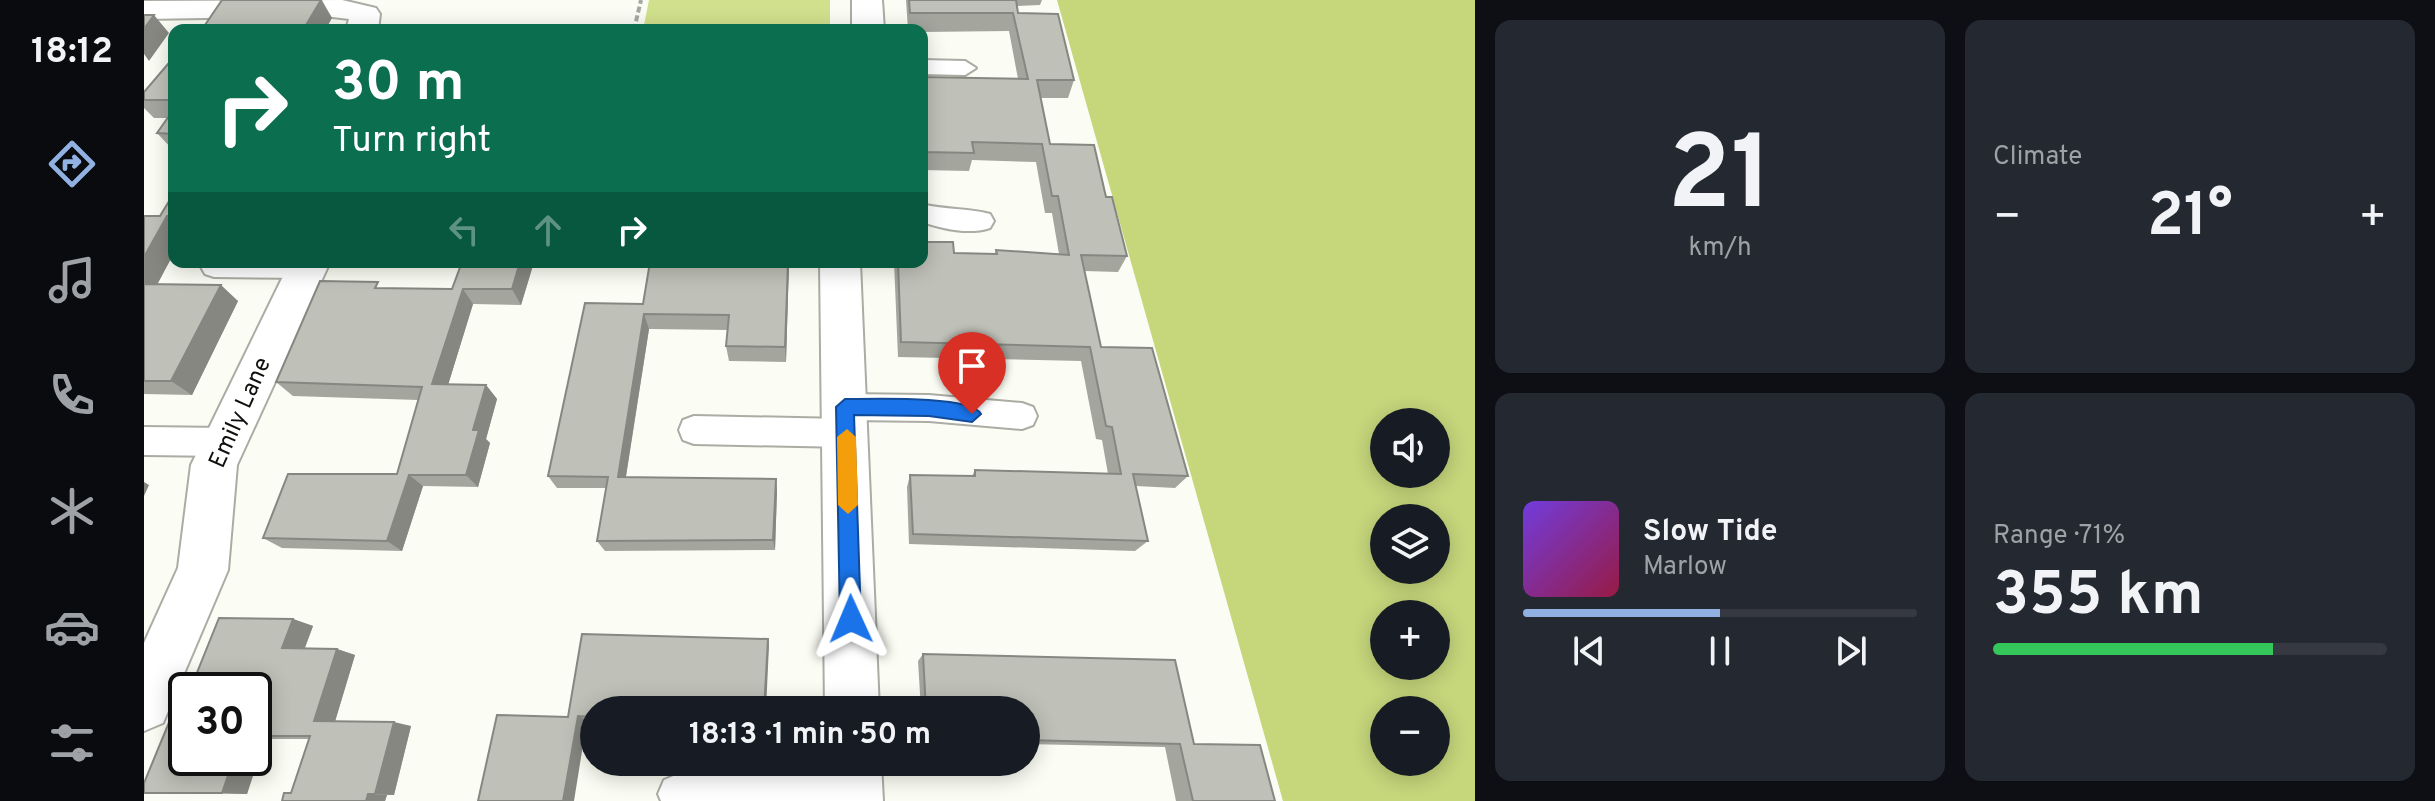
<!DOCTYPE html>
<meta charset="utf-8">
<style>
body{margin:0;font-family:Overpass,sans-serif;background:#242831;color:#f1f3f6;height:100vh;display:flex;flex-direction:column;font-size:30px;white-space:nowrap}
*{box-sizing:border-box;margin:0}
p{font-size:26px;color:#9ea1a6}
.icon{flex:none;width:44px;height:44px;fill:none;stroke:currentColor;stroke-width:2;stroke-linecap:round;stroke-linejoin:round}
.map{position:relative;flex:1;overflow:hidden}
.drawer{display:flex;flex-direction:column;gap:20px;padding:20px;background:#0d0f14;width:960px}
.drawer>*{flex:none}
.hud{position:absolute;left:24px;top:24px;width:760px;height:244px;border-radius:16px;box-shadow:0 4px 20px #0003;background:#0b6e4f;color:#fff;overflow:hidden}
.buttons{position:absolute;left:1226px;top:408px;display:grid;gap:16px}
.buttons a{display:grid;place-items:center;width:80px;height:80px;border-radius:50%;background:#171b24;box-shadow:0 4px 20px #0003;font-size:40px}
.speed{position:absolute;left:24px;top:672px;display:flex;gap:16px;font-size:40px;font-weight:700;text-align:center}
.speed>*{display:grid;place-content:center;width:104px;height:104px;border-radius:50%;background:#171b24;box-shadow:0 4px 20px #0003;line-height:1}
.speed .limit{border:4px solid #111;border-radius:12px;background:#fff;color:#111}
.pin{position:absolute;display:grid;place-items:center;width:68px;height:68px;color:#fff;margin:-82px -34px;border-radius:50% 50% 50% 0;rotate:-45deg;box-shadow:0 0 8px #0007}
.pin .icon{rotate:45deg}
.me{position:absolute;width:88px;margin:-44px;rotate:359deg;stroke-linejoin:round;filter:drop-shadow(0 0 6px #0008)}
.turn{display:flex;align-items:center;gap:28px;height:168px;padding:0 32px;font-size:36px}
.turn .icon{width:104px;height:104px;stroke-width:2.5}
.turn b{display:block;font-size:56px;line-height:68px}
.lanes{display:flex;align-items:center;height:76px;padding:0 32px;background:#0003;justify-content:center;gap:40px;direction:ltr}
.lanes .off{opacity:.35}
.big{font-size:60px;font-weight:700;line-height:1.1}
.drawer .card{flex:1;display:flex;flex-direction:column;justify-content:center;gap:12px;min-width:0;padding:0 28px;border-radius:16px;background:#242831}
.drawer .dial{align-items:center;gap:0}
.dial b{font-size:104px;line-height:1}
.song{display:flex;align-items:center;gap:24px}
.cover{width:96px;height:96px;border-radius:12px;background:linear-gradient(135deg,hsl(260 70% 55%),hsl(340 70% 35%))}
.played{height:8px;border-radius:4px;background:linear-gradient(90deg,#91b1e3 50%,#363941 50%)}
.keys{display:flex;justify-content:space-around;direction:ltr}
.heat{display:flex;justify-content:space-between;align-items:center;font-size:44px;direction:ltr}
.charge{height:12px;border-radius:6px;background:linear-gradient(90deg,#34c759 71%,#363941 0)}
.drawer .tiles{flex:1;display:grid;gap:20px;grid-template-columns:repeat(2,1fr)}
.trip{position:absolute;left:436px;top:696px;width:460px;height:80px;border-radius:40px;background:#171b24;box-shadow:0 4px 20px #0003;font-weight:700;line-height:80px;text-align:center}
main{display:flex;flex:1;min-height:0}
.dock{display:flex;flex-direction:column;width:144px;justify-content:space-around;align-items:center;background:#090b0e;color:#9ea1a6}
.dock .icon{width:56px;height:56px}
.dock .current{color:#91b1e3}
.dock b{font-size:36px;color:#f1f3f6}
.map>svg:first-child{display:block}
.green{fill:#d1e08c}
.forest{fill:#c6d67b;fill-rule:evenodd}
.lines{fill:none;stroke-linecap:round;stroke-linejoin:round}
.service-casing{stroke:#abaca4;stroke-width:4}
.minor-casing{stroke:#abaca4;stroke-width:4}
.path{stroke:#a5a7a0;stroke-width:4;stroke-dasharray:6 3;stroke-linecap:butt}
.service{fill:#fff;fill-rule:evenodd}
.minor{fill:#fff;fill-rule:evenodd}
.wall{fill:#a4a69e}
.shaded-wall{fill:#868781}
.building{fill:#bfc1b8;stroke:#868781;stroke-width:2}
.route{fill:#1a73e8;stroke:#114b97;stroke-width:2}
.slow{fill:#f59e0b}
.labels{text-anchor:middle;dominant-baseline:central;stroke-width:8;stroke-linejoin:round;paint-order:stroke}
.street-label{font-size:24px;fill:#10100d;stroke:#fff}
</style>
<main>
<nav class="dock">
<b>18:12</b>
<svg class="icon current" aria-label="directions" viewBox="0 0 24 24"><path d="M12 3l9 9-9 9-9-9zM9 14v-3h6M13 9l2 2-2 2"/></svg>
<svg class="icon" aria-label="music" viewBox="0 0 24 24"><path d="M9 18V5l10-2v13"/><circle cx="6" cy="18" r="3"/><circle cx="16" cy="16" r="3"/></svg>
<svg class="icon" aria-label="phone" viewBox="0 0 24 24"><path d="M5 4h4l2 5-3 2q2 4 5 5l2-3 5 2v4C11 20 4 13 5 4z"/></svg>
<svg class="icon" aria-label="climate" viewBox="0 0 24 24"><path d="M12 3v18M4 7l16 10M4 17L20 7"/></svg>
<svg class="icon" aria-label="car" viewBox="0 0 24 24"><path d="M5 17H2v-5l4-1 3-4h7l3 4 3 1v5h-3M9 17h6M6 11h13"/><circle cx="7" cy="17" r="2"/><circle cx="17" cy="17" r="2"/></svg>
<svg class="icon" aria-label="filters" viewBox="0 0 24 24"><path d="M4 7h16M4 17h16"/><circle cx="9" cy="7" r="2"/><circle cx="15" cy="17" r="2"/></svg>
</nav>
<div class="map">
<svg width="1331" height="801" viewBox="0 0 1331 801">
<rect width="100%" height="100%" fill="#fbfdf4"/>
<path class="green" d="M505 0H686V27L500 25Z"/>
<path class="forest" d="M913 0H1331V801H1139ZM1240 422H1292V474H1240ZM1240 518H1292V570H1240ZM1240 614H1292V666H1240ZM1240 710H1292V762H1240Z"/>
<g class="lines">
<g class="service-casing">
<path id="service" d="M778 60 821 61 832 68 821 75 778 74Z
M778 204C801 210 824 208 846 214L850 221 846 228C824 235 800 229 778 222Z
M59 262H173L176 268 172 275 163 278 70 277 61 274 57 267Z
M701 394 785 395 878 403 889 407 893 416 889 425 878 429 785 421 704 420 713 423 717 433 713 443 702 447 550 444 539 440 535 430 539 420 550 416 699 419 690 416 686 407 690 398Z
M0 427 81 428 92 432 96 442 92 452 81 456 0 455Z
M534 774 710 776 724 782 730 796 728 801H517L514 794 520 780Z"/>
</g>
<g class="minor-casing">
<path id="minor" d="M198 0 232 8 236 14 234 30H202L205 19 180 16 0 19V1Z
M708 0H738L740 30H708Z
M146 262H186L93 465 84 570 19 723 0 731V643L34 568 47 465Z
M676 262H716L735 710H681Z
M681 762H737L739 801H681Z"/>
</g>
<path class="path" d="M490 30 497 0"/>
<use href="#service" class="service"/>
<use href="#minor" class="minor"/>
</g>
<path class="wall" d="M178 0 188 18 181 30H64L61 25Z
M762 0H898L896 5 873 6 874 13 930 80 924 98H896L906 144 962 197 983 256 974 272 940 271 957 347 1044 476 1031 488 992 486 1004 541 991 551 765 544 763 487 766 475 828 476 831 470 964 474 958 440 952 439 937 361 754 357 750 262H778L810 253 851 254 852 250 915 254 908 213H901L892 162 828 160 825 171 778 170V77L874 79 865 31 778 32V30H764Z
M30 57V151L13 133 23 118H10L0 108V92Z
M30 193V253L13 284 94 301 48 395 0 394V216H16Z
M390 262 377 305 329 304 304 385H342L353 399 342 439 346 443 334 487 279 486 258 551 138 548 119 538 253 474 274 400 149 396 132 382 239 288 308 289Z
M506 262H645L642 362 585 361 582 346 584 330 505 329 482 477 632 479 633 491 631 550 461 551 453 541 462 488H413L404 476 499 304Z
M149 619 169 626 161 648 193 649 211 655 191 721 267 726 250 795H243L241 801H138L147 793 165 739H121L103 794 0 793 110 758V690Z
M624 639 625 645 450 710V721L424 717Z
M779 654 1050 744 1131 801H1032L1021 747 882 744V710H777L774 661Z"/>
<path class="shaded-wall" d="M177 0 188 18 181 30H159Z
M10 15 25 33 5 61 0 54V29Z
M23 216 30 223V253L5 300 0 296V257Z
M376 262H390L377 305 368 289Z
M644 262H645L642 362 641 347Z
M77 285 94 301 48 395 27 381Z
M319 289 329 304 300 398 288 384Z
M500 314 505 329 480 488 474 477Z
M342 385 353 399 342 439 346 443 334 487 322 475 329 430Z
M265 475 279 486 258 551 243 541Z
M632 479 633 491 631 550 629 540Z
M0 482 5 485 0 496Z
M149 619 169 626 158 655 138 648Z
M624 639 625 645 622 710H620Z
M193 649 211 655 190 725 170 721Z
M434 716 443 720 430 801H419Z
M250 722 267 726 250 795 231 794Z
M110 737 121 739 103 794 78 793 90 758H110Z
M224 794 243 795 241 801H222Z"/>
<path class="building" d="M78 0H177L159 30H89L92 26 61 25Z
M765 0H872L874 13 914 14 930 80H893L906 144 950 145 962 197H968L983 256 937 255 957 347 1008 348 1044 476 989 474 1004 541 769 534 766 475 831 476V470L977 474 968 427 962 426 946 347 757 342 754 262H778V242H809L810 253 853 254 852 250 925 255 914 196H908L898 144 828 142 830 153 780 152 778 128V77L884 79 869 13H766Z
M0 15H10L0 29Z
M30 57V100H0V92Z
M30 109V134L13 133Z
M30 193V216H23L0 257V216H16Z
M318 262H376L368 289H319L288 384 342 385 329 430H335L322 475H265L243 541 119 538 144 474H253L278 387 132 382 176 281 234 282 231 288 308 289Z
M506 262H644L641 347 582 346 585 315 500 314 474 477 632 479 629 540 453 541 464 477 404 476 441 303 499 304Z
M0 284 77 285 27 381H0Z
M75 618 149 619 138 648 193 649 170 721 250 722 231 794H224L222 801H138L140 793H147L166 736H110V690H46Z
M438 634 624 639 620 710H450V717L434 716 419 801H334L353 715 424 717Z
M779 654 1031 660 1050 744 1116 745 1131 801H1049L1036 744 882 740V710H782Z
M42 701V758H90L78 793H0V783L26 720 35 719Z"/>
<path class="route" d="M701 399C724 399 828 395 837 414L828 422 785 416 710 415 717 619 714 626 707 629 699 626 696 619 692 407Z"/>
<path class="slow" d="M703 429 712 437 714 505 704 514 694 505 693 437Z"/>
<g class="labels">
<g class="street-label">
<text transform="translate(97 413) rotate(-66)">Emily Lane</text>
</g>
</g>
</svg>
<div class="buttons">
<a><svg class="icon" aria-label="sound" viewBox="0 0 24 24"><path d="M4 9h4l5-4v14l-5-4H4zM17 9q2 3 0 6"/></svg></a>
<a><svg class="icon" aria-label="layers" viewBox="0 0 24 24"><path d="M12 4l9 5-9 5-9-5zM3 14l9 5 9-5"/></svg></a>
<a>+</a>
<a>−</a>
</div>
<div class="speed"><div class="limit">30</div></div>
<div class="pin" style="left:828px;top:414px;background:#d93025"><svg class="icon" aria-label="arrive" viewBox="0 0 24 24"><path d="M6 21V4h12l-3 4 3 4H6"/></svg></div>
<svg class="me" style="left:707px;top:619px" viewBox="-20 -20 40 40"><path d="M0-17L14 15 0 8-14 15z" fill="#1a73e8" stroke="#fff" stroke-width="4"/></svg>
<div class="trip">18:13 · 1 min · 50 m</div>
<div class="hud">
<div class="turn"><svg class="icon" aria-label="right" viewBox="0 0 24 24"><path d="M7 20v-9h11M14 6l5 5-5 5"/></svg><div><b>30 m</b>Turn right</div></div>
<div class="lanes"><svg class="icon off" aria-label="left" viewBox="0 0 24 24"><path d="M17 20v-9H6M10 6l-5 5 5 5"/></svg><svg class="icon off" aria-label="ahead" viewBox="0 0 24 24"><path d="M12 20V5M6 11l6-6 6 6"/></svg><svg class="icon" aria-label="right" viewBox="0 0 24 24"><path d="M7 20v-9h11M14 6l5 5-5 5"/></svg></div>
</div>
</div>
<section class="drawer">
<div class="tiles">
<div class="card dial"><b>21</b><p>km/h</p></div>
<div class="card"><p>Climate</p>
<div class="heat"><a>−</a><b class="big">21°</b><a>+</a></div>
</div>
<div class="card">
<div class="song"><i class="cover"></i><div><b>Slow Tide</b><p>Marlow</p></div></div>
<div class="played"></div>
<div class="keys"><svg class="icon" aria-label="previous" viewBox="0 0 24 24"><path d="M18 5L8 12l10 7zM5 5v14"/></svg><svg class="icon" aria-label="pause" viewBox="0 0 24 24"><path d="M8 5v14M16 5v14"/></svg><svg class="icon" aria-label="next" viewBox="0 0 24 24"><path d="M6 5l10 7-10 7zM19 5v14"/></svg></div>
</div>
<div class="card"><p>Range · 71%</p><b class="big">355 km</b><div class="charge"></div></div>
</div>
</section>
</main>
